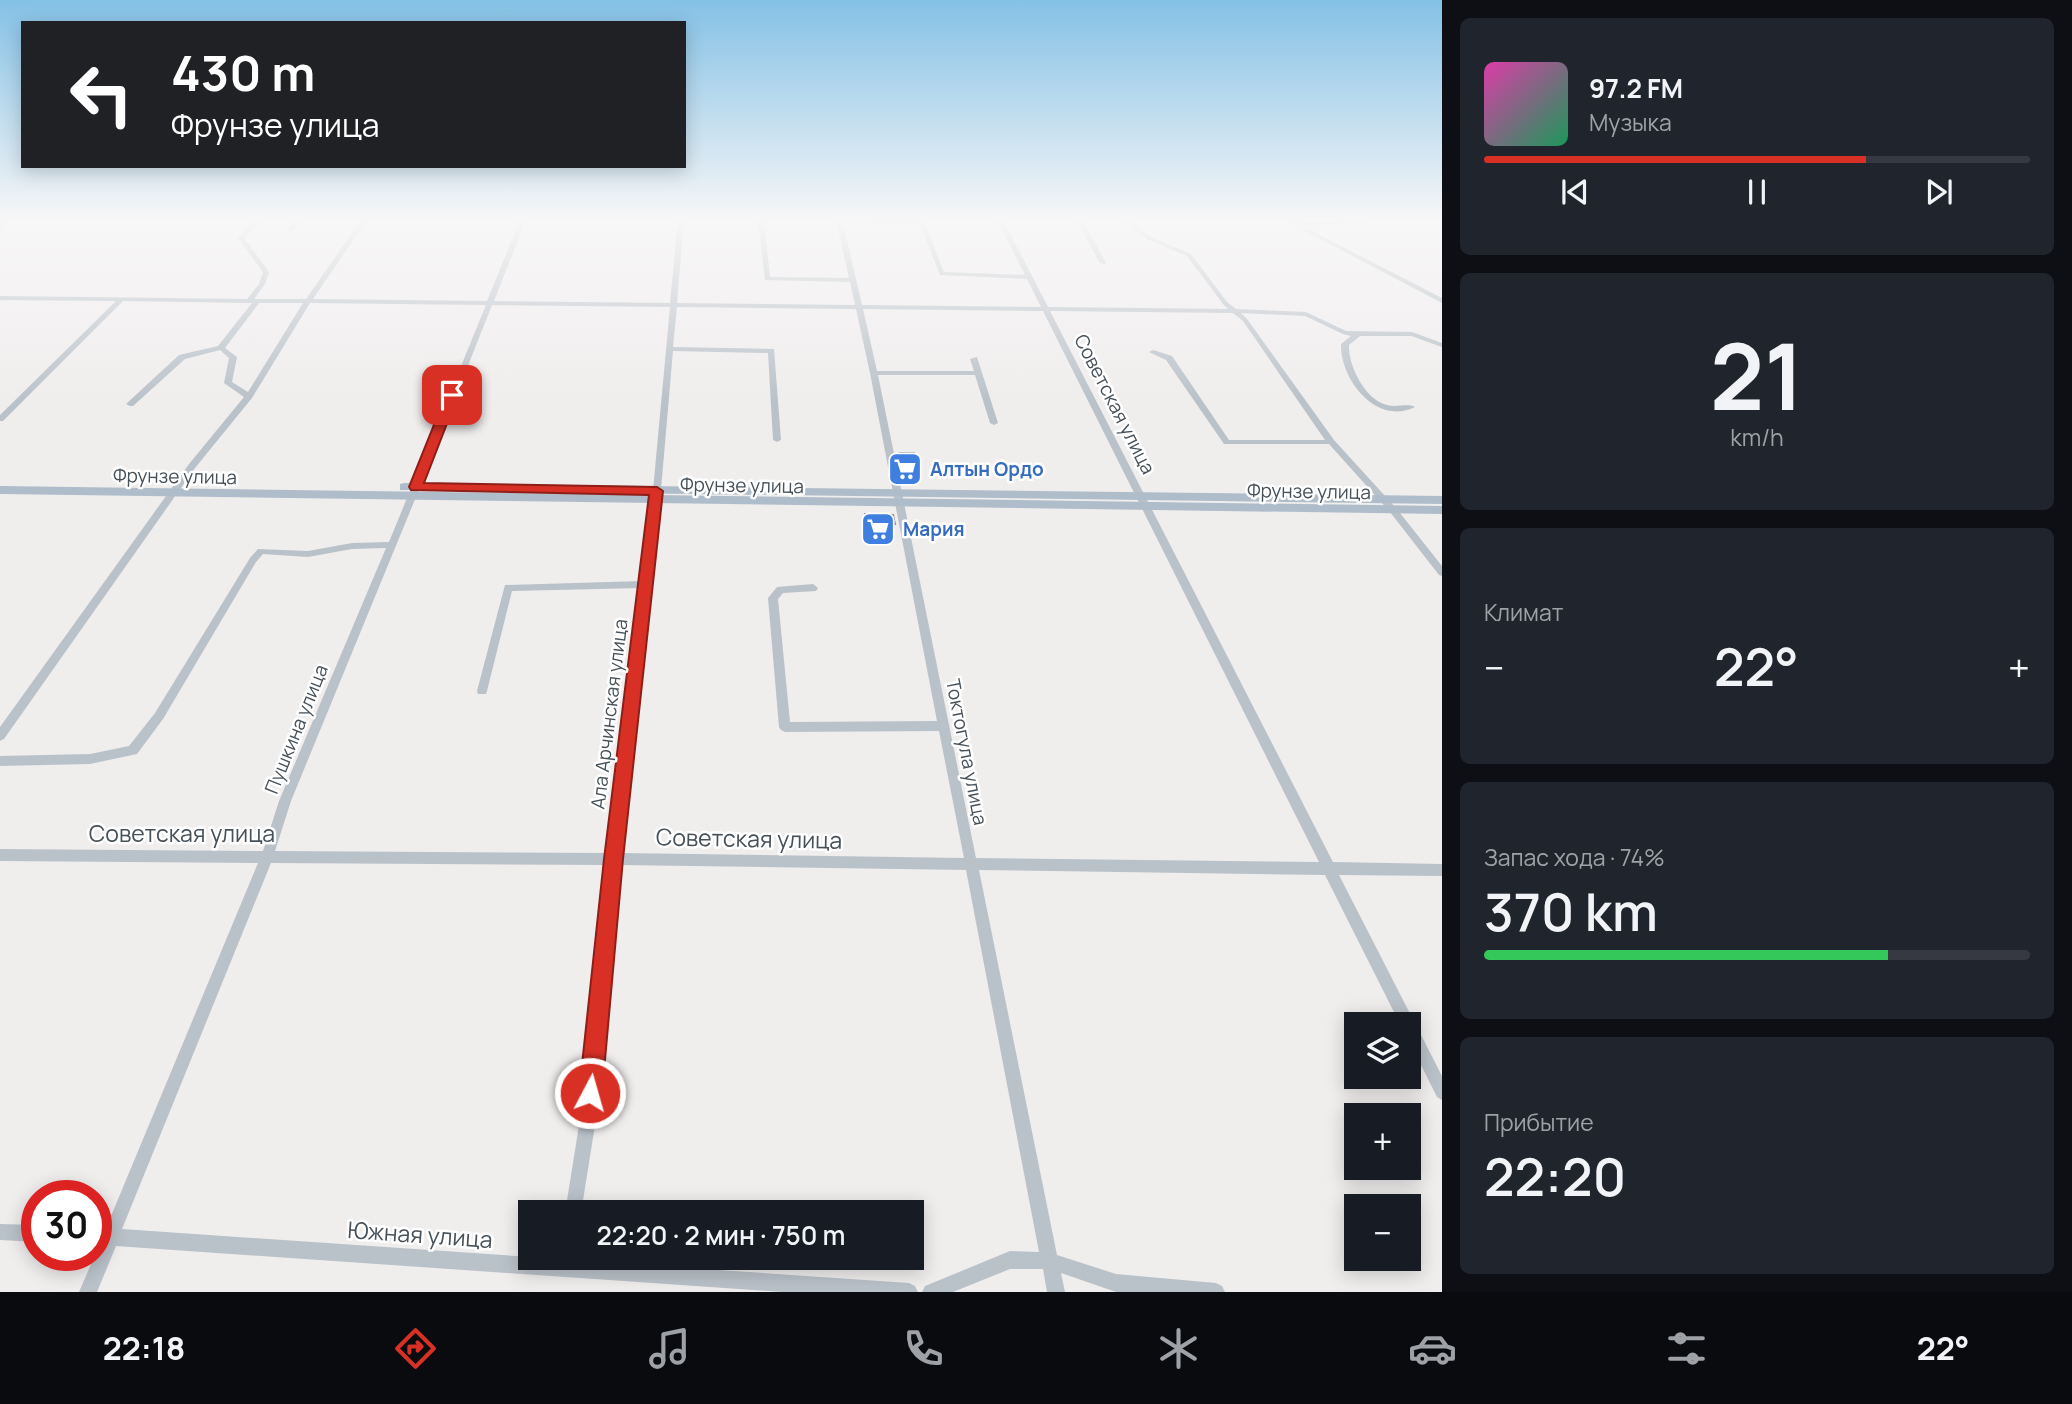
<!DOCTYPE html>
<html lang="ru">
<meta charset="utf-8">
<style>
body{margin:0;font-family:Manrope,sans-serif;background:#20242c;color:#f1f3f6;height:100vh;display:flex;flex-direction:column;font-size:26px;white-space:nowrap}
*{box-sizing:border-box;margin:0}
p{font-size:23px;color:#9ea1a6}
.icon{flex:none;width:38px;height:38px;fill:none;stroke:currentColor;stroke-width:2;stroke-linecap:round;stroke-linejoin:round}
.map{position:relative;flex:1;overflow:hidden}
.sheet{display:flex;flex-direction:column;gap:18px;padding:18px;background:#0d0f14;width:630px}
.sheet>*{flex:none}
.top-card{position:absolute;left:21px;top:21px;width:665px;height:147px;border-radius:0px;box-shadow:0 4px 18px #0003;background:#202124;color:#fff;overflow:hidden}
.buttons{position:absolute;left:1344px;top:1012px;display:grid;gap:14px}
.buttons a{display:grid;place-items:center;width:77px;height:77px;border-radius:0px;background:#171b24;box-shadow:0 4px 18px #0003;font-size:35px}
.speed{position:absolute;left:21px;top:1180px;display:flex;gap:14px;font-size:35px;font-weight:700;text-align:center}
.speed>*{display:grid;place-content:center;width:91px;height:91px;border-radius:50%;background:#171b24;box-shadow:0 4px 18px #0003;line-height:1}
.speed .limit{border:10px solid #d22;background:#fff;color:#111}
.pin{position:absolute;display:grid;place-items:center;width:60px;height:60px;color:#fff;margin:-30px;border-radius:14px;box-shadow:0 4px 10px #0006}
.me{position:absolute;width:77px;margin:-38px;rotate:6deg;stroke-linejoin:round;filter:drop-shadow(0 0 5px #0008)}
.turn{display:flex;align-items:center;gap:24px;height:147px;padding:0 35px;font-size:32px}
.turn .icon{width:91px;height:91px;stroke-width:2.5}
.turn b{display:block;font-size:49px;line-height:60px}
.big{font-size:52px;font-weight:600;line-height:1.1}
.sheet .widget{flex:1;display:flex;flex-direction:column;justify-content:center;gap:10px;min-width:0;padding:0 24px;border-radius:10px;background:#20242c}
.sheet .dial{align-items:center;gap:0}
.dial b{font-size:91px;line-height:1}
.song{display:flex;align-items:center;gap:21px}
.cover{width:84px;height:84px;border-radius:10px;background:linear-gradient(135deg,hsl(320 70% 55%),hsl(150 70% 35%))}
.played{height:7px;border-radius:4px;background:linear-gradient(90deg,#d93025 70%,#363941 70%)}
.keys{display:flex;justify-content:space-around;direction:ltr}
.heat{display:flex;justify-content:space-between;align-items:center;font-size:38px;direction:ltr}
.charge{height:10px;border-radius:5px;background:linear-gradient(90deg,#34c759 74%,#363941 0)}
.trip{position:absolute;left:518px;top:1200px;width:406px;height:70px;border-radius:0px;background:#171b24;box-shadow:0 4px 18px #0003;font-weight:600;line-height:70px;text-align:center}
.menu{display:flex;height:112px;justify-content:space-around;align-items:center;background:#090b0e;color:#9ea1a6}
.menu .icon{width:49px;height:49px}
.menu .selected{color:#d93025}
.menu b{font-size:32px;color:#f1f3f6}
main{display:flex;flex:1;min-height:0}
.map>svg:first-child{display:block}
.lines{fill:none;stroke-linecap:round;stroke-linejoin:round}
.minor{fill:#bac2c9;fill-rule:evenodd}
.major{fill:#afbdca;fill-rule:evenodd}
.wall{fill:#abaeb3}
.building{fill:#c7cad0;stroke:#8b8d92;stroke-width:2}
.route{fill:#d93025;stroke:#8d1f18;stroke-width:2}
.labels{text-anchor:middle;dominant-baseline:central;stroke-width:5;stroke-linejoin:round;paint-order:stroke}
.street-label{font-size:19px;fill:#475159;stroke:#fff}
.shop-label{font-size:19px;font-weight:bold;fill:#366cbe;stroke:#fff;text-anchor:start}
.near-street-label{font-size:23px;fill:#475159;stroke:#fff}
</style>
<main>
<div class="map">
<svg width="1442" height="1292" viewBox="0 0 1442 1292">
<rect width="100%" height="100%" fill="#f0eded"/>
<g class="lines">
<path class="minor" d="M6 220H12L0 229V224Z
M256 220H262L244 238 269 272 265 284 254 299H306L361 220H367L313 299 487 301 520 220H526L494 301 670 303 678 220H684L677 303 855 305 850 282 765 280 758 220H764L770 277 849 278 836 220 924 221 944 272 1025 275 997 220H1003L1048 307 1228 309 1223 304 1187 256 1147 239 1122 220H1128L1151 237 1191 254 1227 302 1236 309 1306 312 1346 331 1412 332 1442 343V347L1411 336H1360L1349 345C1348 365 1365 400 1387 405 1397 408 1406 403 1415 407 1377 426 1340 380 1341 344L1351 336 1343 334 1305 316 1241 313 1247 319 1334 440 1396 508 1442 566V576L1439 575 1390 512 1329 444H1224L1166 360 1149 352 1153 350 1172 356 1229 440H1325L1243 321 1233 313 1050 311 1333 862 1442 864V876L1339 875 1442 1076V1100L1437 1097 1409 1041V1024H1400L1325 875 979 870 1057 1255 1116 1274 1216 1283 1222 1286 1225 1292H1116L1061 1273 1065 1292H1047L1043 1269H1010L953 1292H922L925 1286 1010 1251 1039 1252 966 870 619 865 596 1119 581 1213H565L580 1119 606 865 271 863 122 1229 909 1283 915 1286 918 1292H782L116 1246 97 1292H79L95 1255H96L99 1245H96V1228H106L258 863 0 861V849L263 851 279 801 386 548 352 549 308 557 263 554 256 562 163 719 137 754 90 764 0 766V756L90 754 129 746 155 713 250 558 258 549 308 551 352 543 389 542 486 305 310 303 252 398 195 468 4 739 0 741V727L189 464 244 397 224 383 229 358 220 350 185 359 133 406H130L126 404 179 355 218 346 252 303 123 301 3 421H0V415L116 301 0 300V296L247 299 259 284 263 272 238 238ZM843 223 920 224 940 275 1027 279 1041 307 862 305ZM259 303H303L248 392 232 382 237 357 225 348ZM492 305 670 307 652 501 642 581 505 585 477 691 478 694H486L487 691 512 591 641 588 607 853 275 851 291 801 416 497ZM677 307 856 309 870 373 937 721 790 722 778 599 783 593 816 591 818 588 813 584 777 587 768 598 779 727 781 730 785 732 939 731 964 858 620 853 660 501 673 351 768 353 773 440 777 442 781 440 774 349 673 347ZM863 309 1043 311 1319 862 976 858 878 375H975L990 423 994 425 998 423 977 357 970 359 974 371H877Z
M296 220H302L292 231H288V229Z
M1076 220H1082L1106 263 1105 264 1100 263Z
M1181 220H1212L1209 222H1184Z
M1284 220H1291L1297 223 1368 220 1365 222 1302 226 1442 298V303Z
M0 1224 37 1225V1242L0 1240Z"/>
<path class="major" d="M404 483 1442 496V504L400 490V484Z
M0 486 1442 506V514L0 494Z"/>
</g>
<path class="wall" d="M900 453 916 466 914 475H901L898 462Z
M865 514 895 524 893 533H864L863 524Z"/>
<path class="building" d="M900 453H914L916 466 903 465Z
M865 514 893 515 895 524 866 523Z"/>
<linearGradient id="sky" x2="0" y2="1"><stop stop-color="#84c1e6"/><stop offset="0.55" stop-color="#f8f7f7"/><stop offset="1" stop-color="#f8f7f7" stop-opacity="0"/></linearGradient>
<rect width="1442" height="401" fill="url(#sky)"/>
<path class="route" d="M452 392 458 395 424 483 657 487 663 491 623 859 602 1093 599 1102 590 1105 582 1102 579 1093 604 859 649 495 411 490 409 487 446 395Z"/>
<defs>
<g id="supermarket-square" transform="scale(1.75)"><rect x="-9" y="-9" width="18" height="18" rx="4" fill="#3f7fe0" stroke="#fff"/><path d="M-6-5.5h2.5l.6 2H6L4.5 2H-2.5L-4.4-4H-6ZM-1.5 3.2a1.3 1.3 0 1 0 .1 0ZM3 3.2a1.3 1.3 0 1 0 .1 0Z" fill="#fff"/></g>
</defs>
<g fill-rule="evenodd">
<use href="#supermarket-square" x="905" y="469"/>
<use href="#supermarket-square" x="878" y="529"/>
</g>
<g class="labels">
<g class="street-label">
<text transform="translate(1115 404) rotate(63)">Советская улица</text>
<text transform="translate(175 476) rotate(1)">Фрунзе улица</text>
<text transform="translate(742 485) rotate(1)">Фрунзе улица</text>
<text transform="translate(1309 491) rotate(1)">Фрунзе улица</text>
<text transform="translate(609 714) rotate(-83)">Ала Арчинская улица</text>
<text transform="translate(296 729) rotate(-68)">Пушкина улица</text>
<text transform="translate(967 752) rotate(79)">Токтогула улица</text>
</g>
<g class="shop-label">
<text x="930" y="469">Алтын Ордо</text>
<text x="903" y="529">Мария</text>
</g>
<g class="near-street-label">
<text x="182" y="833">Советская улица</text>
<text transform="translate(749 838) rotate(1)">Советская улица</text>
<text transform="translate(420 1234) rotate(4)">Южная улица</text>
</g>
</g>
</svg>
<div class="buttons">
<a><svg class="icon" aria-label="layers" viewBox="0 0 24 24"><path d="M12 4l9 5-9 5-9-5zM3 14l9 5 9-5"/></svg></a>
<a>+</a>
<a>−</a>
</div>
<div class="speed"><div class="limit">30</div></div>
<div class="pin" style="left:452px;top:395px;background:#d93025"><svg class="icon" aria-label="arrive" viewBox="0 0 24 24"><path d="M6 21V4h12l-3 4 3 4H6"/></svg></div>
<svg class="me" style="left:590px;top:1093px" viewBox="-20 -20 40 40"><circle r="17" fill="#d93025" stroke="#fff" stroke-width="3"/><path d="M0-11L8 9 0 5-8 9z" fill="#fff"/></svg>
<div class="trip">22:20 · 2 мин · 750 m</div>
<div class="top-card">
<div class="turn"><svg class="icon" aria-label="left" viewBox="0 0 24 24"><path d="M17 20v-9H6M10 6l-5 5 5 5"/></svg><div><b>430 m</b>Фрунзе улица</div></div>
</div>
</div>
<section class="sheet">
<div class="widget">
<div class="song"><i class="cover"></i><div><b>97.2 FM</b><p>Музыка</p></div></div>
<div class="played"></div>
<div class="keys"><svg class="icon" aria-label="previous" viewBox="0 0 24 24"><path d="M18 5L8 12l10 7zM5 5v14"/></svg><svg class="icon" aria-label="pause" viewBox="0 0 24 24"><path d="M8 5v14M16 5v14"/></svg><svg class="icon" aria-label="next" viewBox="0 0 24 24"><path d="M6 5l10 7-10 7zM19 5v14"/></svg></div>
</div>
<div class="widget dial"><b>21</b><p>km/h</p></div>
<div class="widget"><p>Климат</p>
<div class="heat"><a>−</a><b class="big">22°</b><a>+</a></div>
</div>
<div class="widget"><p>Запас хода · 74%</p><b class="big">370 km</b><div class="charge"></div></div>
<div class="widget"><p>Прибытие</p><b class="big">22:20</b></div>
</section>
</main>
<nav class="menu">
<b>22:18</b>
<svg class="icon selected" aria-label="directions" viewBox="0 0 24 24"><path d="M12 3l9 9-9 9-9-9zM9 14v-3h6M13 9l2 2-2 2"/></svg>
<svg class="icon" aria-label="music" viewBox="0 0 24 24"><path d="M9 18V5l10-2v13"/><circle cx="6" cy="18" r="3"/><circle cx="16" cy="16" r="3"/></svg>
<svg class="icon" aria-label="phone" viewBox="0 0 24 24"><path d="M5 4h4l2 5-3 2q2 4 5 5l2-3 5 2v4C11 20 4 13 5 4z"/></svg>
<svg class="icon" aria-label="climate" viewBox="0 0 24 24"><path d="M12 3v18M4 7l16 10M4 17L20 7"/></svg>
<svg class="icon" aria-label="car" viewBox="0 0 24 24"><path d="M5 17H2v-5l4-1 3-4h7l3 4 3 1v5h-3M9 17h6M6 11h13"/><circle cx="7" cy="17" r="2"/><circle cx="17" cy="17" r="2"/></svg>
<svg class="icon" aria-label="filters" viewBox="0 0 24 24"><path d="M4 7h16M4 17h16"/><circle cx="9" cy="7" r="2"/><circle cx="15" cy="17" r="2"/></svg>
<b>22°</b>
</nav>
